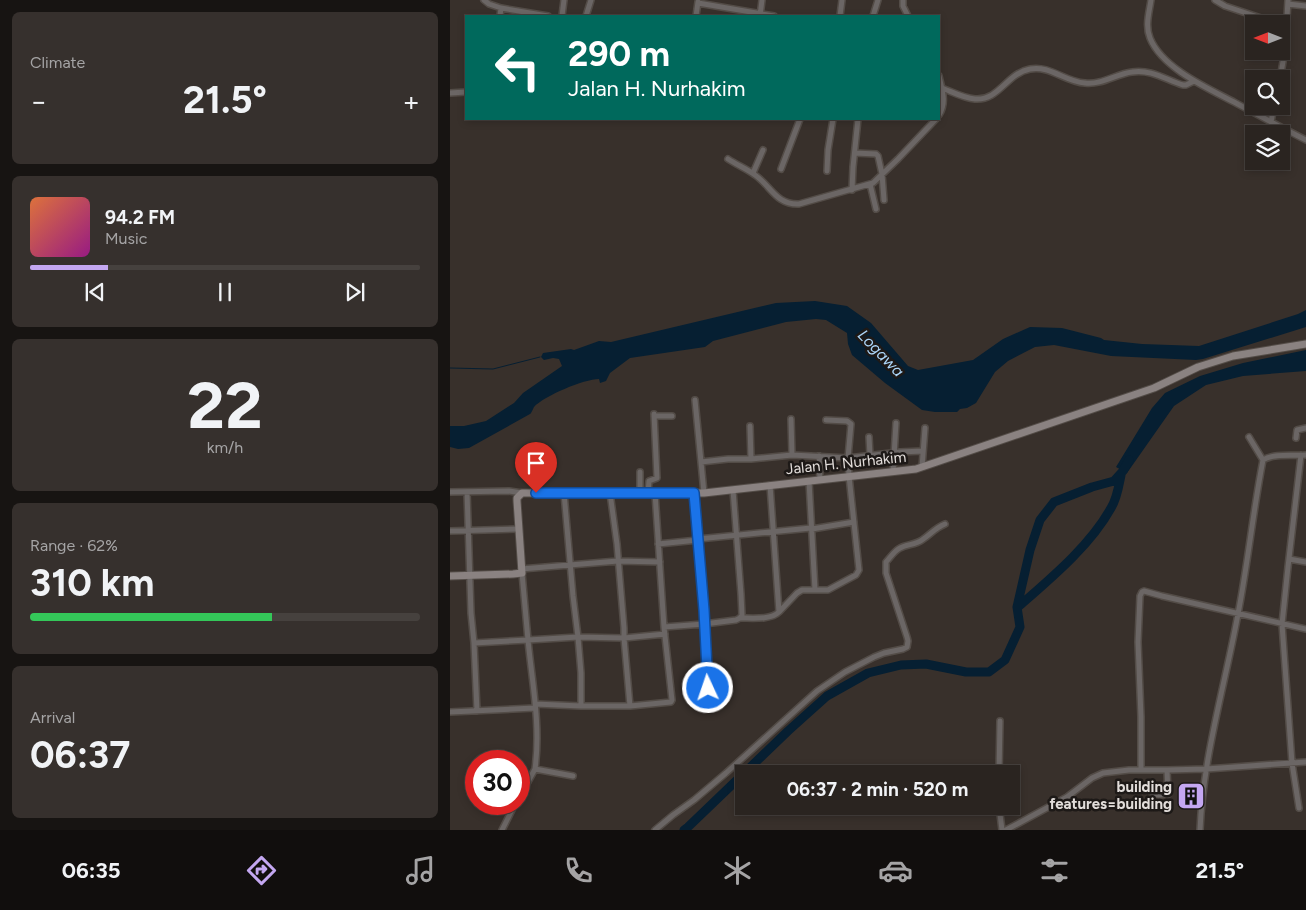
<!DOCTYPE html>
<meta charset="utf-8">
<style>
body{margin:0;font-family:Figtree,sans-serif;background:#36302d;color:#f1f3f6;height:100vh;display:flex;flex-direction:column;font-size:19px;white-space:nowrap}
*{box-sizing:border-box;margin:0}
p{font-size:16px;color:#a5a4a5}
.icon{flex:none;width:28px;height:28px;fill:none;stroke:currentColor;stroke-width:2;stroke-linecap:round;stroke-linejoin:round}
.map{position:relative;flex:1;overflow:hidden}
.sheet{display:flex;flex-direction:column;gap:12px;padding:12px;background:#171412;width:450px}
.sheet>*{flex:none}
.hud{position:absolute;left:15px;top:15px;width:475px;height:105px;border-radius:0px;box-shadow:0 2px 8px #0003,0 0 0 1px #46413e;background:#00695c;color:#fff;overflow:hidden}
.needle{width:32px;rotate:270deg}
.controls{position:absolute;left:795px;top:15px;display:grid;gap:10px}
.controls a{display:grid;place-items:center;width:45px;height:45px;border-radius:0px;background:#2a2420;box-shadow:0 2px 8px #0003,0 0 0 1px #46413e;font-size:25px}
.speed{position:absolute;left:15px;top:750px;display:flex;gap:10px;font-size:25px;font-weight:700;text-align:center}
.speed>*{display:grid;place-content:center;width:65px;height:65px;border-radius:50%;background:#2a2420;box-shadow:0 2px 8px #0003,0 0 0 1px #46413e;line-height:1}
.speed .limit{border:8px solid #d22;background:#fff;color:#111}
.pin{position:absolute;display:grid;place-items:center;width:42px;height:42px;color:#fff;margin:-51px -21px;border-radius:50% 50% 50% 0;rotate:-45deg;box-shadow:0 0 5px #0007}
.pin .icon{rotate:45deg}
.me{position:absolute;width:55px;margin:-28px;rotate:357deg;stroke-linejoin:round;filter:drop-shadow(0 0 4px #0008)}
.turn{display:flex;align-items:center;gap:18px;height:105px;padding:0 20px;font-size:22px}
.turn .icon{width:65px;height:65px;stroke-width:2.5}
.turn b{display:block;font-size:35px;line-height:42px}
.big{font-size:38px;font-weight:700;line-height:1.1}
.sheet .card{flex:1;display:flex;flex-direction:column;justify-content:center;gap:8px;min-width:0;padding:0 18px;border-radius:8px;background:#36302d}
.sheet .dial{align-items:center;gap:0}
.dial b{font-size:65px;line-height:1}
.song{display:flex;align-items:center;gap:15px}
.cover{width:60px;height:60px;border-radius:8px;background:linear-gradient(135deg,hsl(20 70% 55%),hsl(310 70% 35%))}
.played{height:5px;border-radius:2px;background:linear-gradient(90deg,#c4a7f1 20%,#46413e 20%)}
.keys{display:flex;justify-content:space-around;direction:ltr}
.heat{display:flex;justify-content:space-between;align-items:center;font-size:28px;direction:ltr}
.charge{height:8px;border-radius:4px;background:linear-gradient(90deg,#34c759 62%,#46413e 0)}
.trip{position:absolute;left:285px;top:765px;width:285px;height:50px;border-radius:0px;background:#2a2420;box-shadow:0 2px 8px #0003,0 0 0 1px #46413e;font-weight:700;line-height:50px;text-align:center}
.dock{display:flex;height:80px;justify-content:space-around;align-items:center;background:#110e0d;color:#a5a4a5}
.dock .icon{width:35px;height:35px}
.dock .on{color:#c4a7f1}
.dock b{font-size:22px;color:#f1f3f6}
main{display:flex;flex:1;min-height:0}
.map>svg:first-child{display:block}
.water{fill:#061f32}
.lines{fill:none;stroke-linecap:round;stroke-linejoin:round}
.stream{stroke:#061f32;stroke-width:1}
.river{stroke:#061f32;stroke-width:9}
.minor-casing{stroke:#534c47;stroke-width:8}
.secondary-casing{stroke:#534c47;stroke-width:9}
.minor{stroke:#6b6665;stroke-width:5}
.secondary{stroke:#8a8281;stroke-width:7}
.route-casing{stroke:#114b97;stroke-width:12}
.route{stroke:#1a73e8;stroke-width:9}
.labels{text-anchor:middle;dominant-baseline:central;stroke-width:5;stroke-linejoin:round;paint-order:stroke}
.street-label{font-size:15px;fill:#e2ddda;stroke:#1d1917}
.poi-label{font-size:15px;font-weight:bold;fill:#e2ddda;stroke:#1d1917;text-anchor:end}
.water-label{font-size:16px;font-style:italic;fill:#acd6f9;stroke:#1d1917}
</style>
<main>
<section class="sheet">
<div class="card"><p>Climate</p>
<div class="heat"><a>−</a><b class="big">21.5°</b><a>+</a></div>
</div>
<div class="card">
<div class="song"><i class="cover"></i><div><b>94.2 FM</b><p>Music</p></div></div>
<div class="played"></div>
<div class="keys"><svg class="icon" aria-label="previous" viewBox="0 0 24 24"><path d="M18 5L8 12l10 7zM5 5v14"/></svg><svg class="icon" aria-label="pause" viewBox="0 0 24 24"><path d="M8 5v14M16 5v14"/></svg><svg class="icon" aria-label="next" viewBox="0 0 24 24"><path d="M6 5l10 7-10 7zM19 5v14"/></svg></div>
</div>
<div class="card dial"><b>22</b><p>km/h</p></div>
<div class="card"><p>Range · 62%</p><b class="big">310 km</b><div class="charge"></div></div>
<div class="card"><p>Arrival</p><b class="big">06:37</b></div>
</section>
<div class="map">
<svg width="856" height="830" viewBox="0 0 856 830">
<rect width="100%" height="100%" fill="#38302b"/>
<path class="water" d="M365 301 397 306 421 323 458 366 468 370 523 360 553 339 580 327 612 328 651 338 654 340 692 344 749 346 848 314 856 310V327L753 359 746 360 661 356 604 345 585 347 558 361 545 372 526 403 517 408 510 409 507 412H485L472 410 435 383 402 355 398 344 397 333 376 320 366 319 336 322 263 341 255 347 180 358 160 373 156 381 150 383 149 379C134 379 94 396 84 407 84 407 81 414 80 414L19 448 8 449 0 447V426H14L36 421 64 403 73 393 112 366 109 359 103 358 94 360 91 357 93 353 121 349 124 350 149 341 161 342 326 303Z
M856 350V371L793 376 756 385 724 406 677 473 666 467 702 408 715 393 750 376 793 363Z"/>
<g class="lines">
<path class="stream" d="M0 368 43 369 90 357"/>
<path class="river" d="M568 607C600 579 640 546 661 508 667 499 669 485 671 475
M234 830 238 827 338 731 377 696 418 673 451 665 476 664 516 672H539L555 660 570 627 567 607 580 550 590 520 604 502 642 487 664 481 673 471 679 460"/>
<g class="minor-casing">
<path id="minor" d="M34 0 39 4 51 8
M453 0V6L458 16
M701 0C699 13 695 26 700 38 712 68 757 88 784 102 808 115 832 128 856 140
M765 0 775 6 811 18H837
M248 3 324 16
M838 4 856 6
M50 16 51 8 98 16
M112 16 114 0
M136 16 141 0
M246 16 248 2
M310 16 312 0
M390 16 392 0
M423 16 428 0
M489 76C492 90 497 102 489 115
M830 79 835 50 838 0
M489 87C501 91 512 98 525 99 549 101 557 73 580 69 600 65 615 82 635 83 652 85 666 74 682 72 702 69 716 80 733 85H736L744 81
M0 93 16 92
M821 122 824 106
M405 153 426 154 428 156 432 174 434 200
M278 159C287 165 297 169 305 175 321 186 326 205 349 204L423 183 448 159 486 119
M331 169 350 119
M377 171 378 150 383 119
M303 173 313 150
M420 184 426 209
M402 190 403 167 408 119
M245 400 254 493
M204 416H222
M341 419 342 455
M300 426 301 459
M419 437 420 455
M799 437 813 460
M846 438 847 430 856 428
M369 456 370 480
M251 462 278 459H301L342 455 398 458 450 452 473 451
M472 467 475 428
M190 472V492
M443 472 446 423
M359 481 365 590
M320 485 329 612 347 593 352 590H378L406 575 409 570 399 476 398 458 401 424 397 421 376 420
M0 492 59 491 72 493
M17 492 21 613 24 643 78 640C82 682 91 726 85 769
M198 493 199 481 207 478 204 414
M362 529 404 522
M0 531 69 529
M248 539 361 528
M208 544 248 540
M839 559 856 562
M71 569 168 561 210 562
M72 573 78 640 128 637 123 596 114 493
M290 618C302 618 321 620 329 612
M214 627 254 624 244 493
M24 643 27 711
M85 704 131 706V673L128 637 174 638V628L167 544 160 493
M259 704 254 624 286 620 290 618 292 615 291 594 283 490
M131 706H180L174 638 215 634
M180 706 221 702 222 700 214 627 205 493
M0 712 85 708
M691 770V717L688 642 690 596 692 592 694 591 712 596 856 629
M549 774 550 721
M702 793 708 795 718 794 717 770
M69 798 85 769 123 776
M549 806 552 830
M849 808 842 763 832 624 838 567 851 455
M52 830 65 804
M205 830 223 815 244 800 276 773 367 691 395 672 424 657 434 653 453 649 457 647 458 641 457 637 436 573V562C440 558 444 551 450 548 457 544 465 545 472 540 481 534 485 528 495 524
M556 830 617 797 642 778 653 773 679 770H717L756 769 856 762
M750 830C753 757 775 685 788 614 798 563 803 511 813 460 824 453 843 456 856 455"/>
</g>
<g class="secondary-casing">
<path id="secondary" d="M0 576 63 574 72 573 67 501V498L72 493H254L466 469 704 388 748 367 783 356 856 344"/>
</g>
<use href="#minor" class="minor"/>
<use href="#secondary" class="secondary"/>
</g>
<g class="lines">
<g class="route-casing">
<path id="route" d="M86 493H244L254 610 258 688"/>
</g>
<use href="#route" class="route"/>
</g>
<defs>
<g id="building-square" transform="scale(1.4375)"><rect x="-9" y="-9" width="18" height="18" rx="4" fill="#c4a7f1" stroke="#1d1917"/><path d="M-4-6H4V6H1V3H-1V6H-4ZM-2.5-4.3h1.7v1.8h-1.7ZM.8-4.3h1.7v1.8H.8ZM-2.5-1h1.7V.8h-1.7ZM.8-1h1.7V.8H.8Z" fill="#111"/></g>
</defs>
<g fill-rule="evenodd">
<use href="#building-square" x="741" y="796"/>
</g>
<g class="labels">
<g class="street-label">
<text transform="translate(396 463) rotate(-6)">Jalan H. Nurhakim</text>
</g>
<g class="poi-label">
<text x="722" y="787">building<tspan x="722" dy="17">features=building</tspan></text>
</g>
<g class="water-label">
<text transform="translate(431 353) rotate(46)">Logawa</text>
</g>
</g>
</svg>
<div class="controls">
<a><svg class="needle" viewBox="-14 -14 28 28"><path d="M0-13l5 13h-10z" fill="#e53935"/><path d="M0 13l5-13h-10z" fill="#a5a4a5"/></svg></a>
<a><svg class="icon" aria-label="search" viewBox="0 0 24 24"><circle cx="10" cy="10" r="6"/><path d="M15 15l6 6"/></svg></a>
<a><svg class="icon" aria-label="layers" viewBox="0 0 24 24"><path d="M12 4l9 5-9 5-9-5zM3 14l9 5 9-5"/></svg></a>
</div>
<div class="speed"><div class="limit">30</div></div>
<div class="pin" style="left:86px;top:493px;background:#d93025"><svg class="icon" aria-label="arrive" viewBox="0 0 24 24"><path d="M6 21V4h12l-3 4 3 4H6"/></svg></div>
<svg class="me" style="left:258px;top:688px" viewBox="-20 -20 40 40"><circle r="17" fill="#1a73e8" stroke="#fff" stroke-width="3"/><path d="M0-11L8 9 0 5-8 9z" fill="#fff"/></svg>
<div class="trip">06:37 · 2 min · 520 m</div>
<div class="hud">
<div class="turn"><svg class="icon" aria-label="left" viewBox="0 0 24 24"><path d="M17 20v-9H6M10 6l-5 5 5 5"/></svg><div><b>290 m</b>Jalan H. Nurhakim</div></div>
</div>
</div>
</main>
<nav class="dock">
<b>06:35</b>
<svg class="icon on" aria-label="directions" viewBox="0 0 24 24"><path d="M12 3l9 9-9 9-9-9zM9 14v-3h6M13 9l2 2-2 2"/></svg>
<svg class="icon" aria-label="music" viewBox="0 0 24 24"><path d="M9 18V5l10-2v13"/><circle cx="6" cy="18" r="3"/><circle cx="16" cy="16" r="3"/></svg>
<svg class="icon" aria-label="phone" viewBox="0 0 24 24"><path d="M5 4h4l2 5-3 2q2 4 5 5l2-3 5 2v4C11 20 4 13 5 4z"/></svg>
<svg class="icon" aria-label="climate" viewBox="0 0 24 24"><path d="M12 3v18M4 7l16 10M4 17L20 7"/></svg>
<svg class="icon" aria-label="car" viewBox="0 0 24 24"><path d="M5 17H2v-5l4-1 3-4h7l3 4 3 1v5h-3M9 17h6M6 11h13"/><circle cx="7" cy="17" r="2"/><circle cx="17" cy="17" r="2"/></svg>
<svg class="icon" aria-label="filters" viewBox="0 0 24 24"><path d="M4 7h16M4 17h16"/><circle cx="9" cy="7" r="2"/><circle cx="15" cy="17" r="2"/></svg>
<b>21.5°</b>
</nav>
